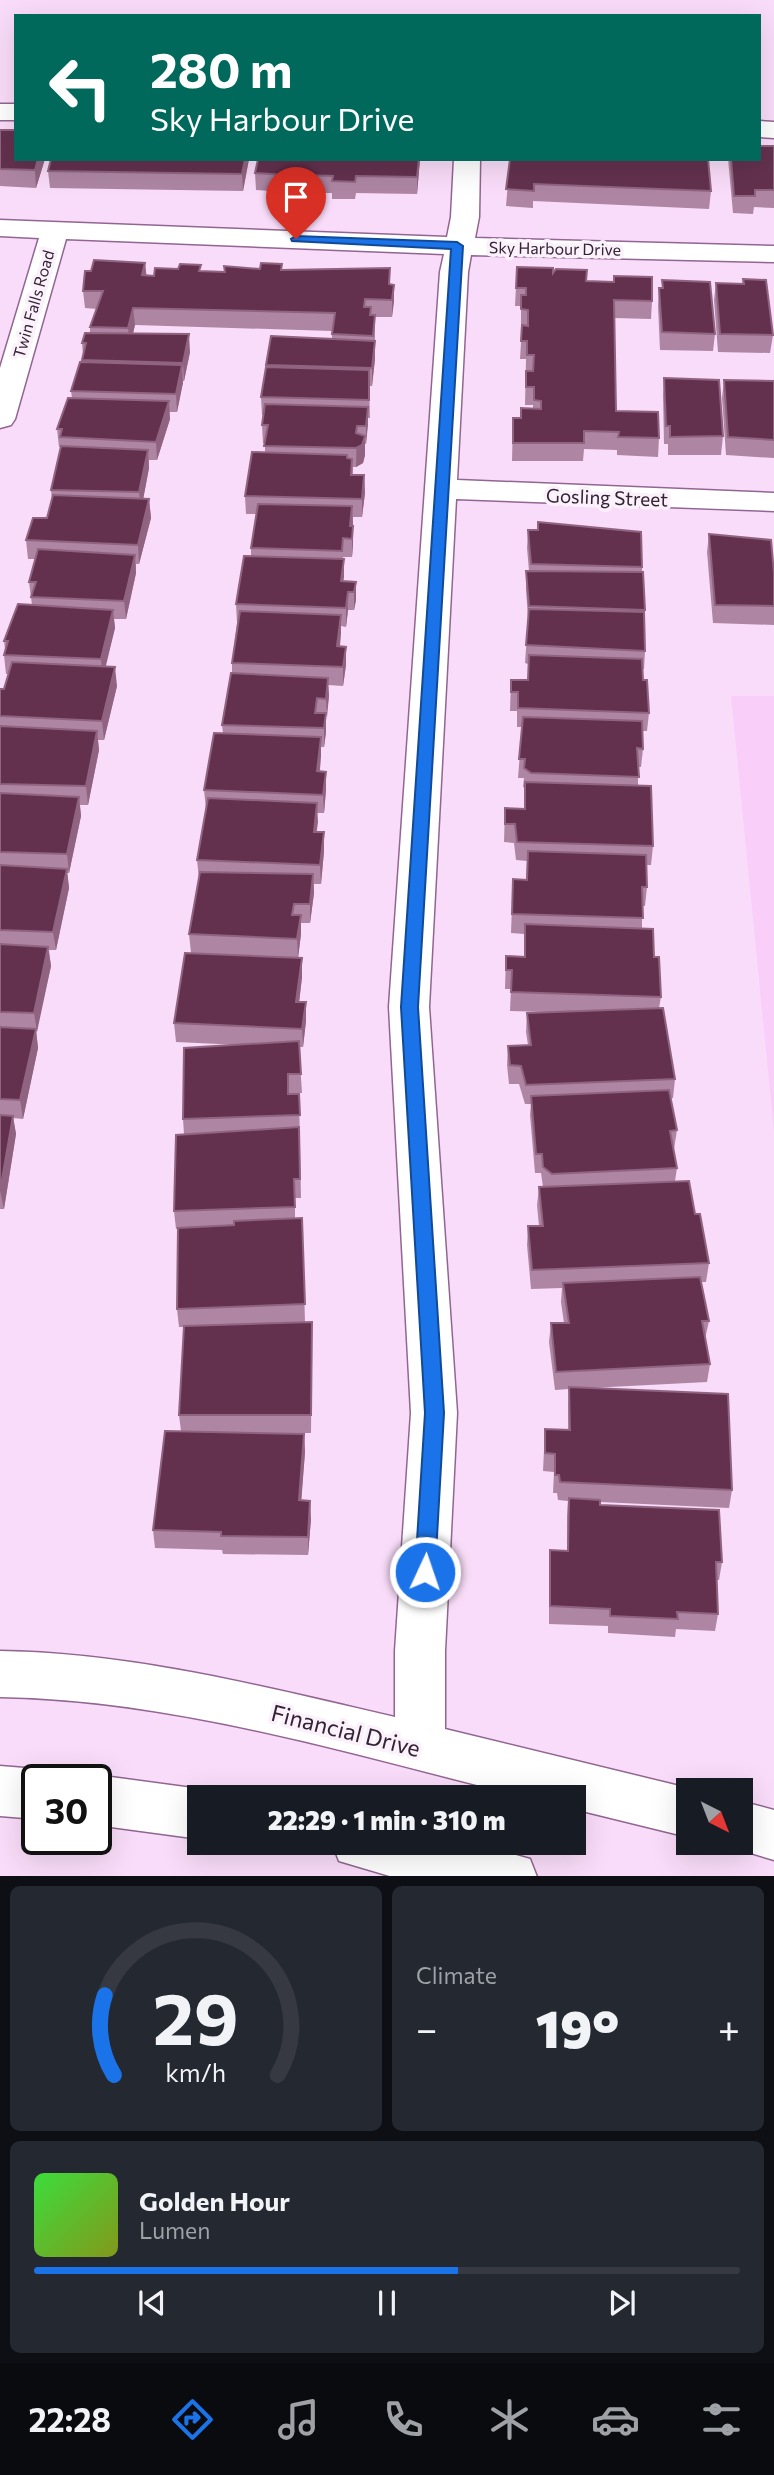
<!DOCTYPE html>
<meta charset="utf-8">
<style>
body{margin:0;font-family:Commissioner,sans-serif;background:#242831;color:#f1f3f6;height:100vh;display:flex;flex-direction:column;font-size:26px;white-space:nowrap}
*{box-sizing:border-box;margin:0}
p{font-size:23px;color:#9ea1a6}
.icon{flex:none;width:38px;height:38px;fill:none;stroke:currentColor;stroke-width:2;stroke-linecap:round;stroke-linejoin:round}
.map{position:relative;height:1876px;overflow:hidden}
.side{display:flex;flex-direction:column;gap:10px;padding:10px;background:#0d0f14;flex:1}
.side>*{flex:none}
.banner{position:absolute;left:14px;top:14px;width:747px;height:147px;border-radius:0px;box-shadow:0 7px 28px #0002;background:#00695c;color:#fff;overflow:hidden}
.needle{width:46px;rotate:138deg}
.fabs{position:absolute;left:676px;top:1778px;display:grid;gap:14px}
.fabs a{display:grid;place-items:center;width:77px;height:77px;border-radius:0px;background:#171b24;box-shadow:0 7px 28px #0002;font-size:35px}
.speed{position:absolute;left:21px;top:1764px;display:flex;gap:14px;font-size:35px;font-weight:700;text-align:center}
.speed>*{display:grid;place-content:center;width:91px;height:91px;border-radius:50%;background:#171b24;box-shadow:0 7px 28px #0002;line-height:1}
.speed .limit{border:4px solid #111;border-radius:10px;background:#fff;color:#111}
.pin{position:absolute;display:grid;place-items:center;width:60px;height:60px;color:#fff;margin:-72px -30px;border-radius:50% 50% 50% 0;rotate:-45deg;box-shadow:0 0 7px #0007}
.pin .icon{rotate:45deg}
.me{position:absolute;width:77px;margin:-38px;rotate:3deg;stroke-linejoin:round;filter:drop-shadow(0 0 5px #0008)}
.turn{display:flex;align-items:center;gap:24px;height:147px;padding:0 21px;font-size:32px}
.turn .icon{width:91px;height:91px;stroke-width:2.5}
.turn b{display:block;font-size:49px;line-height:60px}
.big{font-size:52px;font-weight:800;line-height:1.1}
.side .card{flex:1;display:flex;flex-direction:column;justify-content:center;gap:10px;min-width:0;padding:0 24px;border-radius:10px;background:#242831}
.side .dial{align-items:center;gap:0}
.dial svg{height:182px;overflow:visible;fill:none;stroke:#363941;stroke-width:7;stroke-linecap:round;text-anchor:middle}
.dial text{fill:#f1f3f6;stroke:none}
.song{display:flex;align-items:center;gap:21px}
.cover{width:84px;height:84px;border-radius:10px;background:linear-gradient(135deg,hsl(120 70% 55%),hsl(70 70% 35%))}
.played{height:7px;border-radius:4px;background:linear-gradient(90deg,#1a73e8 60%,#363941 60%)}
.keys{display:flex;justify-content:space-around;direction:ltr}
.heat{display:flex;justify-content:space-between;align-items:center;font-size:38px;direction:ltr}
.side .tiles{flex:1;display:grid;gap:10px;grid-template-columns:1fr 1fr}
.card:last-child{grid-column:span 2}
.trip{position:absolute;left:187px;top:1785px;width:399px;height:70px;border-radius:0px;background:#171b24;box-shadow:0 7px 28px #0002;font-weight:800;line-height:70px;text-align:center}
.tabs{display:flex;height:112px;justify-content:space-around;align-items:center;background:#090b0e;color:#9ea1a6}
.tabs .icon{width:49px;height:49px}
.tabs .active{color:#1a73e8}
.tabs b{font-size:32px;color:#f1f3f6}
.map>svg:first-child{display:block}
.built{fill:#f9cffa}
.lines{fill:none;stroke-linecap:round;stroke-linejoin:round}
.minor-casing{stroke:#916692;stroke-width:3}
.minor{fill:#fff;fill-rule:evenodd}
.wall{fill:#ae86a4}
.shaded-wall{fill:#906481}
.building{fill:#63314e;stroke:#906481;stroke-width:2}
.route{fill:#1a73e8;stroke:#114b97;stroke-width:2}
.labels{text-anchor:middle;dominant-baseline:central;stroke-width:7;stroke-linejoin:round;paint-order:stroke}
.far-street-label{font-size:16px;fill:#342235;stroke:#faf1fa}
.street-label{font-size:19px;fill:#342235;stroke:#faf1fa}
.near-street-label{font-size:23px;fill:#342235;stroke:#faf1fa}
</style>
<div class="map">
<svg width="774" height="1877" viewBox="0 0 774 1877">
<rect width="100%" height="100%" fill="#f9dcf9"/>
<path class="built" d="M731 696H774V1132Z"/>
<g class="lines">
<g class="minor-casing">
<path id="minor" d="M0 104H16V120H0Z
M760 121 774 122V138L760 137Z
M454 159H480L479 217 475 238 774 246V262L471 255 468 272 457 480 774 493V511L456 499 429 1007 457 1413 445 1651V1729L696 1790H688V1837L574 1809V1797H525C353 1755 178 1700 0 1697V1651C134 1653 265 1687 395 1717V1651L411 1413 389 1007 440 272 444 254 66 239 15 419 11 425 0 428V368L39 238 0 236V220L447 237 451 217Z
M0 1766 37 1769 55 1776 57 1780H37V1819L0 1816Z
M96 1775 200 1789 219 1797H200V1839L96 1825V1780H84Z
M740 1801 774 1810V1860L721 1844 740 1843Z
M332 1843H473L530 1859 537 1877H393L339 1861Z"/>
</g>
<use href="#minor" class="minor"/>
</g>
<path class="wall" d="M0 130 45 159 36 188 0 186Z
M774 146V208L754 207 753 214 733 213 728 159H760Z
M249 159 243 191 50 188 48 171Z
M420 159 417 194 356 193 355 199H332V193H308L307 198H286V192L256 190 255 173Z
M510 159 711 191 709 209 533 201V208L506 206Z
M145 263 146 276 201 271 225 272 260 269 282 264V270L394 285 392 317H375V359L372 386H369L370 418H368L366 444H365V455L363 463 356 467H353V475H364L365 493 362 517H353V544L352 557H343V581L356 582V600L354 610H348L346 627 341 626 340 647H346V665L343 686 328 685 329 696 326 717V732L324 747H321L320 771 326 790 324 813H317L316 832H324V851L321 884H314V893L310 923H301V934L298 958 302 977 299 1002 306 1021 303 1047H299L302 1093H289V1094H299L301 1198H295V1218H302L305 1322 263 1324 312 1322 311 1433H260L304 1434 305 1452 301 1500 311 1519 308 1555 223 1554 222 1550 155 1548 153 1530 181 1431 179 1415 184 1327H179L177 1309 178 1229H176L174 1211 184 1134 183 1119 240 1045 176 1042 174 1023 191 953 189 934 199 879 197 860 206 809 204 790 223 733 222 725 232 673V663L237 623 236 604 251 556V548L256 514H246L245 496 265 452V443H263L262 425 264 415H262L261 397 266 365 332 339V331L135 325 133 333 190 352 184 381H183L177 412H169L170 419 157 460H149V468L143 499H149L151 518 139 564H136V573L126 619H114L115 628 105 666 117 686 104 740H98L99 750 88 805H80L81 816 69 873H67L69 888 56 950H49L51 966 36 1032 38 1048 23 1119 13 1118 16 1134 4 1209H0V689H4L9 674H6L4 655 5 649 4 641 32 605 29 582 35 559H28L26 540 47 518 52 500 51 490 61 447H59L57 429 72 398 71 391 82 362 83 355 82 343 90 333V327L97 309 85 308 83 291 91 271Z
M517 267 553 273 652 301 651 319 614 318 616 411 659 438 658 457 617 455V450L584 449 583 461H512L513 418H520L533 408V405H525L526 359H520L522 327H521V306H515Z
M743 279 773 335 770 353 718 352 714 300 716 283 742 284Z
M662 280 715 334 713 351 660 350 658 306 659 288H662Z
M664 378 723 436 721 455H668V444H664L663 396Z
M724 380 774 381V458L726 455 722 398Z
M528 530 642 567 645 651 644 669H643V680L649 713 647 731H642L643 749 641 767H638V786L653 846 651 865H647V887L645 906H642V928L654 957 661 997 659 1008 675 1079 673 1098H671L677 1130 674 1149H673L677 1168 675 1181 695 1214 709 1263 706 1282H701L709 1321 705 1339 710 1364 707 1382 590 1388 732 1490 729 1508 600 1502V1505L722 1562 719 1580H717L718 1614 715 1631 676 1629 675 1637 608 1633V1626L549 1624V1568L550 1550 567 1551V1516L568 1501 558 1500 557 1493H553L554 1472 543 1471 545 1429 568 1430V1405L569 1389 555 1390 549 1342 551 1323H564L561 1302 562 1288 531 1289 527 1245 528 1226H539L537 1205 539 1187H543L541 1173H535L530 1115 531 1104H525L519 1084H509L507 1065 508 1046 528 1045 526 1032 527 1013 548 1012 510 1011 511 989H505L506 956 524 957V934L511 933 513 879 526 880 527 861 516 860 514 843 504 842 505 808 524 809 525 788 523 787 524 778H518L522 727H517V711H510L511 680H528V664L525 663 528 620 526 589V571H529L527 548Z
M709 534 774 573V625L713 623 707 552Z"/>
<path class="shaded-wall" d="M38 159H45L36 188 35 170Z
M245 159H249L243 191 242 174Z
M419 159H420L417 194V177Z
M145 263 147 280 142 275Z
M394 285V302L392 317V300Z
M133 308 135 325 130 346 128 328Z
M189 334 190 352 184 381 183 363Z
M375 341V359L372 386V368Z
M182 365 183 383 177 412 176 394Z
M169 401 170 419 157 460 156 442Z
M368 407V425L366 444V426Z
M357 426V448L365 436V455L363 463 356 467Z
M148 450 149 468 141 511 139 492Z
M364 475 365 493 362 517V499Z
M149 499 151 518 139 564 138 545Z
M352 506 353 524 351 539 350 526Z
M353 526V544L352 557V539Z
M135 555 136 573 126 619 124 601Z
M344 559V577L341 600V581Z
M356 582V600L354 610V592Z
M348 592V610L346 627V608Z
M113 610 115 628 103 678 101 659Z
M341 615V633L338 665 337 646Z
M346 647V665L343 686V667Z
M115 667 117 686 104 740 102 721Z
M328 678 329 696 327 717 326 699Z
M326 713V732L324 747V728Z
M97 731 99 750 88 805 86 786Z
M321 737V756L318 790 317 771Z
M326 772V790L324 813 323 795Z
M79 797 81 816 69 873 67 854Z
M317 803 318 822 314 851V832Z
M324 832V851L321 884 320 865Z
M67 869 69 888 56 950 53 932Z
M313 874 314 893 310 923V904Z
M301 915V934L298 958 297 939Z
M48 947 51 966 37 1032 34 1013Z
M302 958V977L297 1021 296 1002Z
M306 1002V1021L303 1047 302 1029Z
M36 1029 38 1048 23 1119 20 1100Z
M13 1116 16 1134 4 1209 0 1191Z
M304 1434 305 1452 300 1518 299 1500Z
M310 1501 311 1519 308 1555V1537Z"/>
<path class="building" d="M0 130H16V159H38L35 170 0 169Z
M760 146H774V190H755V196H734L731 159H760Z
M51 159H245L242 174 48 171Z
M258 159H419L417 177 356 176 355 182 332 181 333 176 307 175V181L285 180 286 175 255 173Z
M510 159H708L711 191 534 184V191L506 189Z
M94 260 145 263 142 275 154 276 155 268 178 269 180 264 201 265 199 271 225 272 224 266 260 269 261 263 282 264 281 270 390 268 389 284 394 285 392 300 365 299 364 307H371L370 315H375L373 336 332 334 335 313 133 308 128 328 90 327 103 291H83L85 271H91Z
M517 267 553 268V273L556 269 587 270 586 281 614 282V276L652 277V301L614 300 616 411 658 412 659 438 618 437 619 432 584 431V443H513V418H521V408L541 409V401L534 400V387H526V371H533L534 355H527V341H521L522 325 528 326V310L521 309V295H526V288H516Z
M743 279 766 280 773 335 720 334 716 283 744 284Z
M662 280 710 282 715 334 662 332 659 288H663Z
M85 333 189 334 183 363 82 360 86 343H82Z
M271 336 375 341 372 368 266 365Z
M80 362 182 365 176 394 71 391Z
M266 367 369 370V400L261 397Z
M664 378 719 380 723 436 670 437V426H666Z
M724 380 774 381V440L728 437Z
M68 398 169 401 156 442 60 437 62 429H57Z
M265 404 368 407 366 426H357L356 433 365 436 362 445 356 448 264 446 268 425H262Z
M61 446 148 450 139 492 51 490Z
M252 452 347 455V458L352 459 351 475H364L362 499 245 496Z
M53 495 149 499 138 545 26 540 33 518H47Z
M258 504 352 506 350 526H353L352 539 343 538 342 551 251 548Z
M538 522 641 532 642 567 531 564 528 530H538Z
M709 534 771 540 774 573V606L715 605Z
M38 549 135 555 124 601 31 597 36 582H29Z
M244 556 344 559 341 581 356 582 354 592H348L346 608 236 604Z
M526 571 643 572 645 610 529 606Z
M18 604 113 610 101 659 4 655 8 641H4Z
M529 609 644 612 645 651 526 645Z
M240 611 341 615 337 646 346 647 343 667 232 663Z
M529 655 642 659 643 680H647L649 713 518 708V692H511V680H528Z
M12 662 115 667 102 721 0 716V689H4Z
M231 673 328 678 326 699 317 698 315 713H326L324 728 222 725Z
M523 717 642 721 643 749 637 748 639 777 531 773 524 768 525 759H519Z
M0 726 97 731 86 786 0 784Z
M214 733 321 737 317 771 326 772 323 795 204 790Z
M525 782 651 786 653 846 517 842 515 824H505V808L525 809Z
M0 793 79 797 67 854 0 852Z
M208 798 317 803 314 832H324L320 865 197 860Z
M528 851 646 855 647 887H642L643 918 512 914 513 879 527 880Z
M0 865 67 869 53 932 0 930Z
M200 872 313 874 310 904H294L292 915H301L297 939 189 934Z
M525 924 653 929 654 957H659L661 997 511 992 512 970H506V956L525 957Z
M0 944 48 947 34 1013 0 1012Z
M185 953 302 958 296 1002H306L302 1029 174 1023Z
M663 1008 675 1079 526 1085 521 1066 510 1065 508 1046 531 1045 527 1013Z
M0 1027 36 1029 20 1100 0 1099Z
M299 1041 301 1074H288V1094H299L300 1115 183 1119 184 1048Z
M669 1090 677 1130 670 1131 677 1168 552 1174 543 1167 542 1154H536L531 1096Z
M0 1115 13 1116 0 1191Z
M299 1127 300 1179H294L295 1207 174 1211 176 1135Z
M689 1181 695 1214H700L709 1263 532 1270 528 1226H543L539 1187Z
M302 1218 305 1304 177 1309 178 1228 234 1225V1221Z
M700 1277 709 1321H702L710 1364 556 1372 551 1323H569L563 1283Z
M312 1322 311 1415H179L184 1326Z
M569 1387 728 1394 732 1490 560 1482 559 1475H555V1454L545 1453V1429L570 1430Z
M165 1431 304 1434 299 1500 310 1501 308 1537 221 1536V1532L153 1530Z
M569 1498 600 1500V1505L719 1510 722 1562H716L718 1614 677 1612 678 1619 610 1616V1609L550 1606V1550L568 1551Z"/>
<path class="route" d="M296 236 457 242 463 246 418 1007 444 1413 435 1572 432 1578 425 1580 418 1578 415 1572 425 1413 401 1007 451 249 292 241 291 239Z"/>
<g class="labels">
<g class="far-street-label">
<text transform="translate(555 248) rotate(1)">Sky Harbour Drive</text>
<text transform="translate(33 304) rotate(-74)">Twin Falls Road</text>
</g>
<g class="street-label">
<text transform="translate(607 497) rotate(2)">Gosling Street</text>
</g>
<g class="near-street-label">
<text transform="translate(346 1730) rotate(14)">Financial Drive</text>
</g>
</g>
</svg>
<div class="fabs">
<a><svg class="needle" viewBox="-14 -14 28 28"><path d="M0-13l5 13h-10z" fill="#e53935"/><path d="M0 13l5-13h-10z" fill="#9ea1a6"/></svg></a>
</div>
<div class="speed"><div class="limit">30</div></div>
<div class="pin" style="left:296px;top:239px;background:#d93025"><svg class="icon" aria-label="arrive" viewBox="0 0 24 24"><path d="M6 21V4h12l-3 4 3 4H6"/></svg></div>
<svg class="me" style="left:425px;top:1572px" viewBox="-20 -20 40 40"><circle r="17" fill="#1a73e8" stroke="#fff" stroke-width="3"/><path d="M0-11L8 9 0 5-8 9z" fill="#fff"/></svg>
<div class="trip">22:29 · 1 min · 310 m</div>
<div class="banner">
<div class="turn"><svg class="icon" aria-label="left" viewBox="0 0 24 24"><path d="M17 20v-9H6M10 6l-5 5 5 5"/></svg><div><b>280 m</b>Sky Harbour Drive</div></div>
</div>
</div>
<section class="side">
<div class="tiles">
<div class="card dial"><svg viewBox="0 0 100 80">
<path d="M14 69A42 42 0 1 1 86 69"/>
<path d="M14 69A42 42 0 0 1 10 34" stroke="#1a73e8"/>
<text x="50" y="56" font-size="32" font-weight="700">29</text>
<text x="50" y="72" font-size="11">km/h</text>
</svg></div>
<div class="card"><p>Climate</p>
<div class="heat"><a>−</a><b class="big">19°</b><a>+</a></div>
</div>
<div class="card">
<div class="song"><i class="cover"></i><div><b>Golden Hour</b><p>Lumen</p></div></div>
<div class="played"></div>
<div class="keys"><svg class="icon" aria-label="previous" viewBox="0 0 24 24"><path d="M18 5L8 12l10 7zM5 5v14"/></svg><svg class="icon" aria-label="pause" viewBox="0 0 24 24"><path d="M8 5v14M16 5v14"/></svg><svg class="icon" aria-label="next" viewBox="0 0 24 24"><path d="M6 5l10 7-10 7zM19 5v14"/></svg></div>
</div>
</div>
</section>
<nav class="tabs">
<b>22:28</b>
<svg class="icon active" aria-label="directions" viewBox="0 0 24 24"><path d="M12 3l9 9-9 9-9-9zM9 14v-3h6M13 9l2 2-2 2"/></svg>
<svg class="icon" aria-label="music" viewBox="0 0 24 24"><path d="M9 18V5l10-2v13"/><circle cx="6" cy="18" r="3"/><circle cx="16" cy="16" r="3"/></svg>
<svg class="icon" aria-label="phone" viewBox="0 0 24 24"><path d="M5 4h4l2 5-3 2q2 4 5 5l2-3 5 2v4C11 20 4 13 5 4z"/></svg>
<svg class="icon" aria-label="climate" viewBox="0 0 24 24"><path d="M12 3v18M4 7l16 10M4 17L20 7"/></svg>
<svg class="icon" aria-label="car" viewBox="0 0 24 24"><path d="M5 17H2v-5l4-1 3-4h7l3 4 3 1v5h-3M9 17h6M6 11h13"/><circle cx="7" cy="17" r="2"/><circle cx="17" cy="17" r="2"/></svg>
<svg class="icon" aria-label="filters" viewBox="0 0 24 24"><path d="M4 7h16M4 17h16"/><circle cx="9" cy="7" r="2"/><circle cx="15" cy="17" r="2"/></svg>
</nav>
